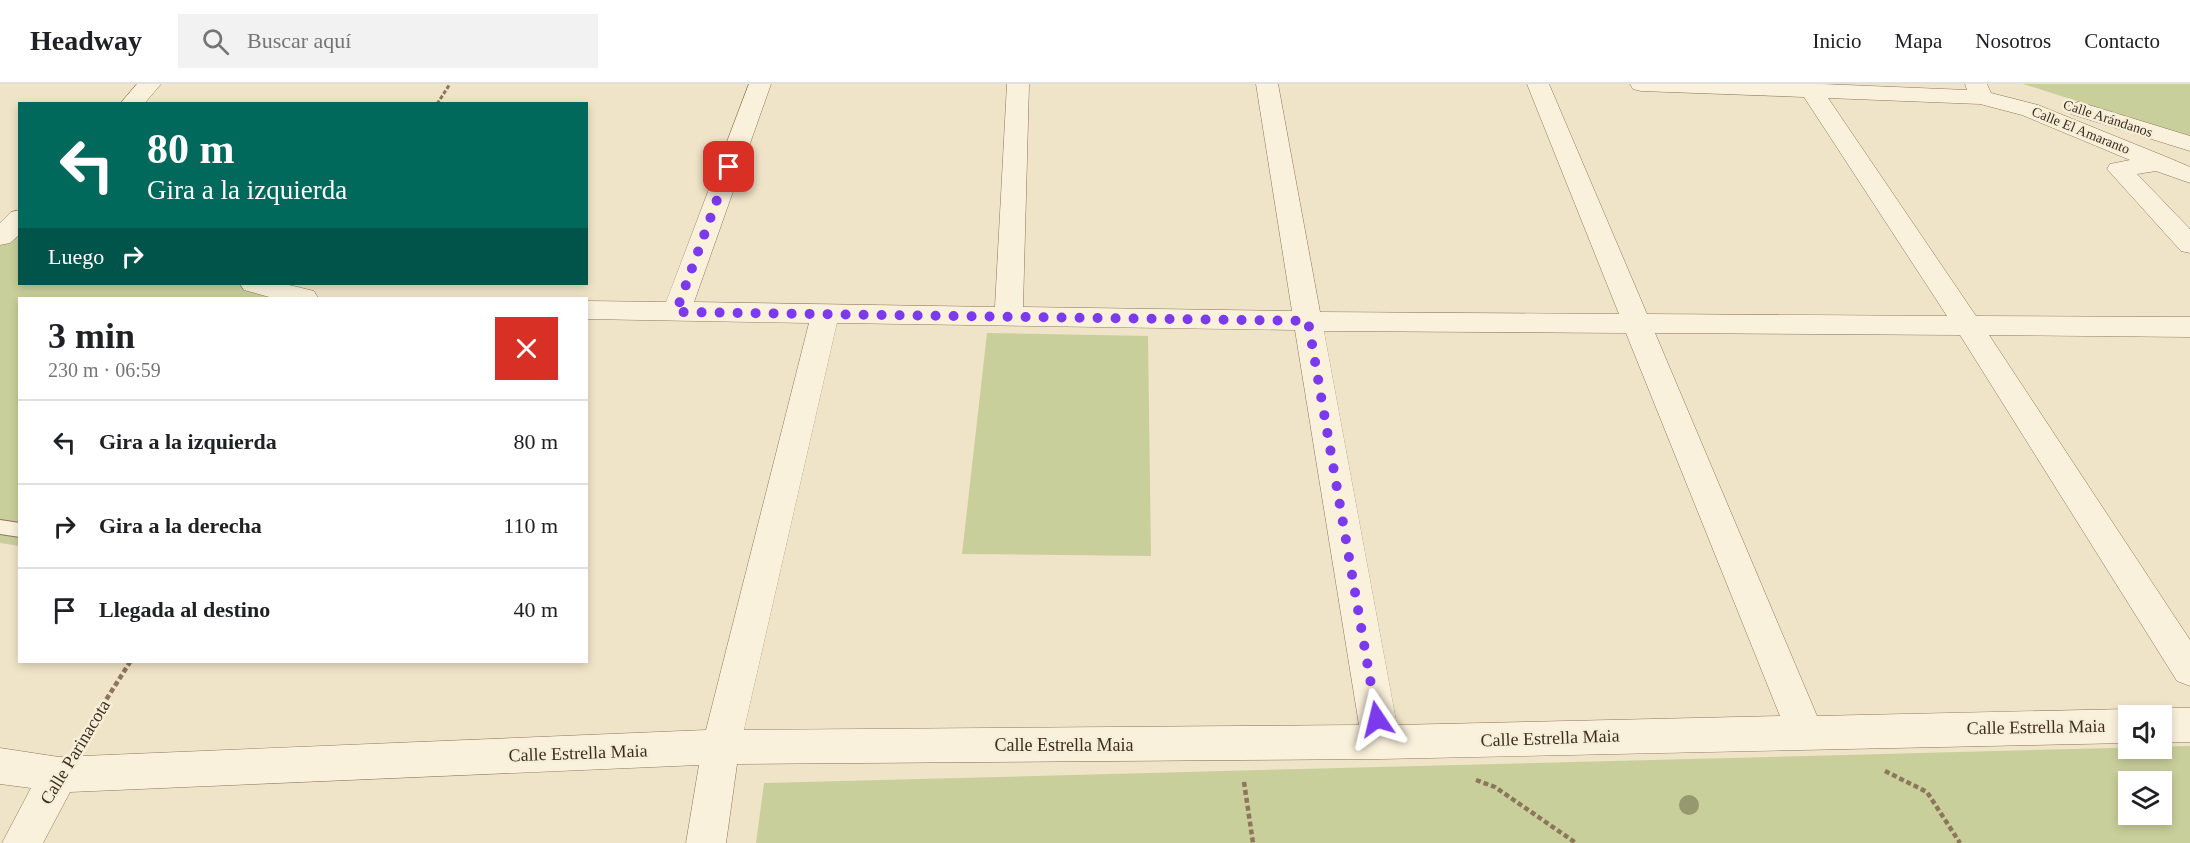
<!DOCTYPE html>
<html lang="es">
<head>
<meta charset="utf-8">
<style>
  body { margin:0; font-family:Georgia,serif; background:#f2f2f2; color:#202124; height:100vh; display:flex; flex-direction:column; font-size:22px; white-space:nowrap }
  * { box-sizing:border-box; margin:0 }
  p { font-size:20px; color:#757577 }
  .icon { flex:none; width:33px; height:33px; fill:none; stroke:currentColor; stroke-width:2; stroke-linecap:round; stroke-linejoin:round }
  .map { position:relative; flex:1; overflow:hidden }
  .panel { position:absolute; left:18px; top:213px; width:570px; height:366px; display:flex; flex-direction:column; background:#fff; border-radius:0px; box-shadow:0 3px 9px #0003 }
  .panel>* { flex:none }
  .hud { position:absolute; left:18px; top:18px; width:570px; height:183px; border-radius:0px; box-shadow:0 3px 9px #0003; background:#00695c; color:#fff; overflow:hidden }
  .buttons { position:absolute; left:2118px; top:621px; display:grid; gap:12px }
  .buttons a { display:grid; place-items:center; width:54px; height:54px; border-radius:0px; background:#fff; box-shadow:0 3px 9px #0003; font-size:30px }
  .pin { position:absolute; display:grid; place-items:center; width:51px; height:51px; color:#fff; margin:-26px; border-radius:12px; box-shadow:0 3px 9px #0006 }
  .me { position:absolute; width:66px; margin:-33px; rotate:350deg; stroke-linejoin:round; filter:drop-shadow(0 0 4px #0008) }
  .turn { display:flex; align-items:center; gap:21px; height:126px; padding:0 30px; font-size:27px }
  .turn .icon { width:78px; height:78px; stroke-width:2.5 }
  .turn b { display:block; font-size:42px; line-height:51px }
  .then { display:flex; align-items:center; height:57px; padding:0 30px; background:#0003; gap:12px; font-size:22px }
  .round { display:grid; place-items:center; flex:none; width:63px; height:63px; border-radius:0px; background:#f2f2f2 }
  .overview { display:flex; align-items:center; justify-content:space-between; height:102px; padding:0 30px }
  h1 { font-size:36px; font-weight:700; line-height:45px }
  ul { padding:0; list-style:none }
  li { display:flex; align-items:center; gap:18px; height:84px; padding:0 30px; border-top:2px solid #e0e0e0 }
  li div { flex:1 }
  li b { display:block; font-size:22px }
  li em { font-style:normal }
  header { display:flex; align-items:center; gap:36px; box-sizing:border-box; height:84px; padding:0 30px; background:#fff; border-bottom:2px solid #e0e0e0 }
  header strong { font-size:28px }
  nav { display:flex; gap:33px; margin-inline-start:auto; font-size:21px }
  .search { width:420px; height:54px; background:#f2f2f2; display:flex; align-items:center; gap:15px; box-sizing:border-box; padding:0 21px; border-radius:0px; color:#757577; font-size:22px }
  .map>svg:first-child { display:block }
  .green { fill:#c9cf9b; fill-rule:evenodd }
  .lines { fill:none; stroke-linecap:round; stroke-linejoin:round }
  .lane-casing { stroke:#8d765c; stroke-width:2 }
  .street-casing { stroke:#8d765c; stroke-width:1 }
  .path-far1 { stroke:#8d765c; stroke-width:3; stroke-dasharray:4 2; stroke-linecap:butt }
  .path { stroke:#8d765c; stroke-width:4.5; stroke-dasharray:5 3; stroke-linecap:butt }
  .lane { fill:#faf1dc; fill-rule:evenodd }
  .street { fill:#faf1dc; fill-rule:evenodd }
  .tree { fill:#96986f }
  .route { stroke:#7c3aed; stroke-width:10; stroke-dasharray:0 18 }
  .labels { text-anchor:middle; stroke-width:5; stroke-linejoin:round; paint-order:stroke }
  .far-street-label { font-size:14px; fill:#3d2e20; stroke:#f7eed8 }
  .near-street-label { font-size:18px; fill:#3d2e20; stroke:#f7eed8 }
</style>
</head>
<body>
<header>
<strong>Headway</strong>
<div class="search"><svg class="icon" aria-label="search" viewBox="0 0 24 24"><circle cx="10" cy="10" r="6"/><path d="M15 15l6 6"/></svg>Buscar aquí</div>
<nav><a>Inicio</a><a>Mapa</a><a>Nosotros</a><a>Contacto</a></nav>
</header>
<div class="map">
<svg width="2190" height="759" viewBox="0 0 2190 759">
  <rect width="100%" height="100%" fill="#f0e4c8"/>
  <g class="green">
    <polygon points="2023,0 2190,0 2190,53"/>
    <polygon points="19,141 20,200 286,200 274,214 20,214 19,462 0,459 0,142"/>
    <polygon points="987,249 1148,252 1151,472 962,470"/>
    <path d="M2190,662V759H756L764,699ZM2128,698H2162V730H2128Z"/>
  </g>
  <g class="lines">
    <g class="lane-casing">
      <polygon id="lane" points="0,436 20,439 20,453 0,450"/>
    </g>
    <g class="street-casing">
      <g id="street">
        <polygon points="137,0 161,0 144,20 120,20"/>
        <path d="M749,0H771L694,218L995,223L1007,0H1029L1023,223L1292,227L1256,0H1278L1320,228L1619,230L1527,0H1549L1647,230L1947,232L1804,13L1641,7L1633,5L1630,0H1822L1967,6L1965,0H1987L1991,9L2038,21L2169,74L2190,83V99L2156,87L2137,90L2190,145V169L2181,167L2107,85L2110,80L2130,76L2022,31L1980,20L1828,14L1976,232L2190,233V253L1989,251L2190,556V602L2177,597L1960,251L1655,249L1817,632L2128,625L2142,632H2128V659L1381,675L737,680L726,759H686L699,681L70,708L43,759H2L31,704L0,700V664L59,673L706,646L809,239L586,235V217L666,218ZM837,239L1295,246L1359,641L744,646ZM1324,247L1626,249L1780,632L1397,641Z"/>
        <polygon points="2079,18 2190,52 2190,67 2071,30 2067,25 2071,20"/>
        <polygon points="20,126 20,150 10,159 0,161 0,139 11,128"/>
        <polygon points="240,200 285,200 314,207 318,214 273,214 244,206"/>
        <polygon points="2162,624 2190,624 2190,658 2162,658 2162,632 2148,632"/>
      </g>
    </g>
    <polyline class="path-far1" points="437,20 450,0"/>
    <g class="path">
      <polyline points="85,649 130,578"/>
      <polyline points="1885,687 1927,708 1960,759"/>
      <polyline points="1476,696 1495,703 1576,759"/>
      <polyline points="1244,698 1253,759"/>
    </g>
    <use href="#lane" class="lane"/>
    <use href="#street" class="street"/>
  </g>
  <circle class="tree" cx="1689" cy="721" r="10"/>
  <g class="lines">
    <polyline class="route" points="729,83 676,228 1308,237 1377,635"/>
  </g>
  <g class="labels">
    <g class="far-street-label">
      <text transform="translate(2108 34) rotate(18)" y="5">Calle Arándanos</text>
      <text transform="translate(2081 46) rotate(22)" y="5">Calle El Amaranto</text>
    </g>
    <g class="near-street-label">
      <text transform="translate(2036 643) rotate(-1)" y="6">Calle Estrella Maia</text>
      <text transform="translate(1550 654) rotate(-2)" y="6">Calle Estrella Maia</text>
      <text x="1064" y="667">Calle Estrella Maia</text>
      <text transform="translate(75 668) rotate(-59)" y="6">Calle Parinacota</text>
      <text transform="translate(578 669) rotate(-2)" y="6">Calle Estrella Maia</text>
    </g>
  </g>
</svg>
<div class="buttons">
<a><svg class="icon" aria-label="sound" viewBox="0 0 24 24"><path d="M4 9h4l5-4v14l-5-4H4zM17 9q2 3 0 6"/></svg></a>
<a><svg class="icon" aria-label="layers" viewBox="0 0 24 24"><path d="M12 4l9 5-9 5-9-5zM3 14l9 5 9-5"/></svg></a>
</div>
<div class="pin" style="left:729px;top:83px;background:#d93025"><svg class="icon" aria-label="arrive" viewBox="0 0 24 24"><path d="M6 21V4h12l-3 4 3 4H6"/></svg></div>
<svg class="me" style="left:1377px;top:635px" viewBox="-20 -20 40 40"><path d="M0-17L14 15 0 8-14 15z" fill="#7c3aed" stroke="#fff" stroke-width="4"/></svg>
<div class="hud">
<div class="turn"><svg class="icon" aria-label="left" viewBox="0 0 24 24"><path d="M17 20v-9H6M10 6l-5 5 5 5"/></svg><div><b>80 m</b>Gira a la izquierda</div></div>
<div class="then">Luego<svg class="icon" aria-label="right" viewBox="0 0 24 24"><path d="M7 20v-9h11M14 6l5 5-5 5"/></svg></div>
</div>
<section class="panel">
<div class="overview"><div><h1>3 min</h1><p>230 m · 06:59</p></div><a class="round" style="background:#d93025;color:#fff"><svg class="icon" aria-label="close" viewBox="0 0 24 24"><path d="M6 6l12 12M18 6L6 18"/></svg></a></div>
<ul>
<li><svg class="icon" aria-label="left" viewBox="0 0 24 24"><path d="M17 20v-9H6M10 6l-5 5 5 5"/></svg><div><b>Gira a la izquierda</b></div><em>80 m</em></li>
<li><svg class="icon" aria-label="right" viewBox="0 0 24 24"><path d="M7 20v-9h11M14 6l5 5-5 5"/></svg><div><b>Gira a la derecha</b></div><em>110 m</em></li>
<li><svg class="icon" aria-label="arrive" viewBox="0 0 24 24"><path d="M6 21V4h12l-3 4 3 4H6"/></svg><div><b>Llegada al destino</b></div><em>40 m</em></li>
</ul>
</section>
</div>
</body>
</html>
